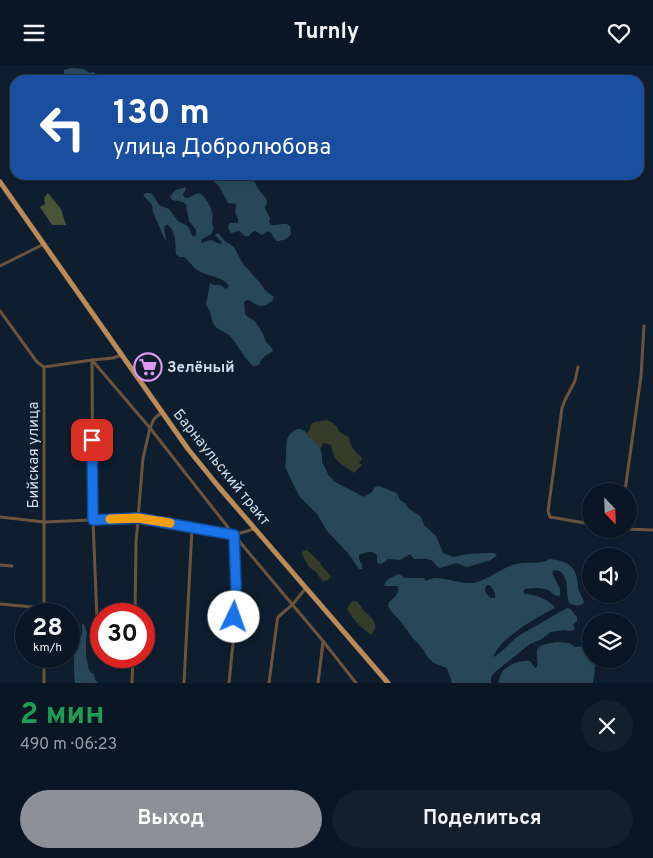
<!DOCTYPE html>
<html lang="ru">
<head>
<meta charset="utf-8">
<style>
  body { margin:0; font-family:Overpass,sans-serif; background:#131f2b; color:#f1f3f6; height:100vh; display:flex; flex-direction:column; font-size:19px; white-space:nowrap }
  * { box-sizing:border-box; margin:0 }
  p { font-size:16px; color:#999fa6 }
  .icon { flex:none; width:28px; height:28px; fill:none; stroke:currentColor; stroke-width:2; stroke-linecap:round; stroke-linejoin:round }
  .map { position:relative; height:618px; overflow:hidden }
  .details { display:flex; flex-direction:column; background:#0a1623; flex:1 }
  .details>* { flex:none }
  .guide { position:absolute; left:10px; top:10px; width:634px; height:105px; border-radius:15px; box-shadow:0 1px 4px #0004,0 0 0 1px #2a3541; background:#1a4fa0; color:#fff; overflow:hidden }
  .needle { width:32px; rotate:157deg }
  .controls { position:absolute; left:582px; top:418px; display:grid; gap:10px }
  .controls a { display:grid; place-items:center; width:55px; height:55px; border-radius:50%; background:#0a1623; box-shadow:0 1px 4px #0004,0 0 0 1px #2a3541; font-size:25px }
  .speed { position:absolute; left:15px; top:538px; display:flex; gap:10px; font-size:25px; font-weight:700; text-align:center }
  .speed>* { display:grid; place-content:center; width:65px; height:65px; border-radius:50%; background:#0a1623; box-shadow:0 1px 4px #0004,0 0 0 1px #2a3541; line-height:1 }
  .speed small { font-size:12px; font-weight:400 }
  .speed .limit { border:8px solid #d22; background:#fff; color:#111 }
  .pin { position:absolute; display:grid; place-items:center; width:42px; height:42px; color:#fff; margin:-21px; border-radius:10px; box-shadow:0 2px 8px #0006 }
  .me { position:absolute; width:55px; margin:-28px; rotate:3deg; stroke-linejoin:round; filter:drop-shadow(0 0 4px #0008) }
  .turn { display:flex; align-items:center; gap:18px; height:105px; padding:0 20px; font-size:22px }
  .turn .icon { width:65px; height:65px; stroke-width:2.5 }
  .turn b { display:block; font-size:35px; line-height:42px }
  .round { display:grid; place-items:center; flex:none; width:52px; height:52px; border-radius:26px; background:#131f2b }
  .headline { display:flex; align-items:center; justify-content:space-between; height:85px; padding:0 20px }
  h1 { font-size:30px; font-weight:700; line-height:38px; color:#1e9e55 }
  .primary-button { display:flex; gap:10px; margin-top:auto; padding:10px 20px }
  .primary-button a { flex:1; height:58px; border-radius:30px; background:#8c9099; color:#fff; font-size:20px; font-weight:700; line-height:58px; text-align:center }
  .primary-button a+a { background:#131f2b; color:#f1f3f6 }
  header { display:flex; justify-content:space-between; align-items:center; height:65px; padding:0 20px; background:#0a1623; font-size:22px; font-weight:700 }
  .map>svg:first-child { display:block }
  .green { fill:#363c2a }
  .forest { fill:#4a5336 }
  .water { fill:#284859; fill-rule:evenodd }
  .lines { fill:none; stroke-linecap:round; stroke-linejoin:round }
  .minor { stroke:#6c543c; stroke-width:3 }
  .primary { stroke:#bc8a57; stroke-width:5 }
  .route-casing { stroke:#114b97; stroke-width:12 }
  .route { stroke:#1a73e8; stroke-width:9 }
  .slow { stroke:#f59e0b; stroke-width:9 }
  .labels { text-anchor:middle; stroke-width:4; stroke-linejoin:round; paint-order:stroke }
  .poi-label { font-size:15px; font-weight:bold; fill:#d1dce7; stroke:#0e1e2f; text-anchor:start }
  .street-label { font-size:15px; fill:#d1dce7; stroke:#0e1e2f }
</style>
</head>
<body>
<header><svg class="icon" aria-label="menu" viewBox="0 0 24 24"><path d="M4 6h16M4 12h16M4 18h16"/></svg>Turnly<svg class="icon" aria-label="heart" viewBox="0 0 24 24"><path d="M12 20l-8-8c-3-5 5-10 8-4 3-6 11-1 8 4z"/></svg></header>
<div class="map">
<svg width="653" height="618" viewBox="0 0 653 618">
  <rect width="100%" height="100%" fill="#0e1e2f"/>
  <g class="green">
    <path d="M326,355C332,357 338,360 339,367L349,372C350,377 351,382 355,386C358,390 360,389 362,394L359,398L362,400L354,408C341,397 334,399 331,380L323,378L319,389L324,407L333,414L336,421L361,431L363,432L371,428L372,470L295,377L309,366L311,359L315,357Z"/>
    <polygon points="307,485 320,497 321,500 331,511 329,514 323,517 316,507 309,502 302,489 303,486"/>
    <path d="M354,536L358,537C360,540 362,544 365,547C373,554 380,560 371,570C362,563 352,554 347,544L351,537Z"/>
  </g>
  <polygon class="forest" points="48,128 61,144 66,160 52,160 40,142 45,139 44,133"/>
  <g class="water">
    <polygon points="72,3 83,4 90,8 93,7 103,12 106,12 109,15 67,15 64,8 64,5"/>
    <path d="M210,110H251C254,115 256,121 259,125C264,132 270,134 265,143L270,153L269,157L271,160C279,161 284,156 290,161L291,169C287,174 283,176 276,176L271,168L268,166L262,170L255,166L251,168L249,171H245L239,166L231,168L229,165L228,161L230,158H238V154L235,147L236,143V139L228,138L219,121L210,113Z"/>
    <path d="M186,122L185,126L183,129L184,132L188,133L198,128C205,130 210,140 212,147C214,153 210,157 214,163L211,169L201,175L202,178C215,172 210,177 222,179L221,176L215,170L218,168L225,176L234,182L243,199L260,218L265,225L274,232L272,236C270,237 265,241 262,241C257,242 252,236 248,235L244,237L245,249L248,252L255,256L263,269L266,277L271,282L273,286C270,289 267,289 264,292C258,297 263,300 253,301C244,293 239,282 231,272C227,267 219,266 215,261C211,256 211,251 210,246C209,245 206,239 206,239L210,218L213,220H220L226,224L229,221C223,212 212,212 203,208C196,206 190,197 184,192H180L176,190C175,179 177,168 168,160L164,161L166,177L153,147L152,140L143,130L146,128H150L153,130L159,140L169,144L178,156L186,160L189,163L192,170L195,172L196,169V165L189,156L186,140L183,137L172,135L170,131L176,125Z"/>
    <path d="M297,364H301L305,366L308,372L318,379L322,389V397L331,415L364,432L371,428L375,422L379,421L397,428L400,435L406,439L408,443L421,452L424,460L436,471L443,488L454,492L467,489L490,488H494L497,490L491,495L467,502L456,498L440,503C436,501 434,497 431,495C426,493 419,494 414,494L410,489L400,495L388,494L381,499L377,498V490C373,485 365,487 359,490V494L362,500V504H359L348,488L327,466L317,449L299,431L286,404C285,399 286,396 286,391C287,379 284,371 297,364Z"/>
    <path d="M550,494C564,496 575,499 577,514C578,517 578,520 578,522C579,528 583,533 584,537C581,542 574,541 569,538C565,527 570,515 560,506L554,505L552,508L560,524V531C554,531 553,528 548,525C540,522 533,523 525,524L523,527L525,529C535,529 550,535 555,543C536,553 501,572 493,592C503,588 510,576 520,570L567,543L570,544L577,552V556L573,560L575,564L571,566L563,565L551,567L540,575L530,579L495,607L491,612V618H452L447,603L434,598L428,593L423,584L412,572L401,557L391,546L388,541L389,537C395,532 400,528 398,521H386L384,520L385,518L388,514L399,509L405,513H424L426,516L434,513H438C449,514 462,519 473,518C486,516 503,502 516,499C527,496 540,500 550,494ZM487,520H490C493,525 496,527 495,533H491C486,529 483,526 487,520Z"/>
    <path d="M84,559L87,568L86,574V592L89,605L91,608L94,609L95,615L98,618H75C74,611 73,583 75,577C76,575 80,574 81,572C83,569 82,563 82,560Z"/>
    <path d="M557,577L569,578L575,582L591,581V594H596L593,618H498C500,614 500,609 503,606C509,599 521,595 530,596L535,603L537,602C538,597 537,594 537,589C536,578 549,579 557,577Z"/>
  </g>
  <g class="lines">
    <g class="minor">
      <polyline points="0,201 44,179"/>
      <polyline points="0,246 37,297 44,302 44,549"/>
      <polyline points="92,295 150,363 234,470 323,576 356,618"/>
      <polyline points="92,296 93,455 97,555"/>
      <polyline points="44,302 92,295 113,293 121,290"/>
      <polyline points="578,302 575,316 565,335 562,343 548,446 550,452 591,459"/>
      <polyline points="625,426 641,311 644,261"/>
      <polyline points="0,452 44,457 138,453 234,470 254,464"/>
      <polyline points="624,464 653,465"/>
      <polyline points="0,500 12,501"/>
      <polyline points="0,539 44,543"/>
      <polyline points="135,549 136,478 143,393 150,363 154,354 162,347"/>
      <polyline points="44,591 44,618"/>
      <polyline points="132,618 133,591"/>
      <polyline points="184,618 192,463"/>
      <polyline points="229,618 234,568 236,522 234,471"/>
      <polyline points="269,618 277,557 278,552 292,540 306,523"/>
      <polyline points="318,618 323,577"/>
    </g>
    <polyline class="primary" points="0,117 188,384 218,421 388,618"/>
  </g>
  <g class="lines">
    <g class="route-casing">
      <polyline id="route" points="92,375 93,455 138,453 234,470 236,522 234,552"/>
    </g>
    <use href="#route" class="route"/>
    <polyline class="slow" points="110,454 138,453 170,458"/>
  </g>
  <defs>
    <g id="supermarket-ring" transform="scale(1.4375)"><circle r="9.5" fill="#0e1e2f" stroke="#de98f2" stroke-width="1.5"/><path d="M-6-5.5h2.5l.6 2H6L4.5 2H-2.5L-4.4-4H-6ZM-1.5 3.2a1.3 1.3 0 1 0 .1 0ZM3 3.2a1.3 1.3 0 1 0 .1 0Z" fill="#de98f2"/></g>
  </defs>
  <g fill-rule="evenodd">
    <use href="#supermarket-ring" x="148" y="302"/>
  </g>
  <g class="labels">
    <g class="poi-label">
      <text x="167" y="307">Зелёный</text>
    </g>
    <g class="street-label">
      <text transform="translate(33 390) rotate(-90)" y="5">Бийская улица</text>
      <text transform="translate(222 402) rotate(51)" y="5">Барнаульский тракт</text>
    </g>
  </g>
</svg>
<div class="controls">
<a><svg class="needle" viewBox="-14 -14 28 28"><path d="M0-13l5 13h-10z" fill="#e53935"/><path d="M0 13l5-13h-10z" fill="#999fa6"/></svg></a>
<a><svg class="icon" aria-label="sound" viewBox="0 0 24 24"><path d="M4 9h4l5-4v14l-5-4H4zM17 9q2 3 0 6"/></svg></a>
<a><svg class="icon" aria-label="layers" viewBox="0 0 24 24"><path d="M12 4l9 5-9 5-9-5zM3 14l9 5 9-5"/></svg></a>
</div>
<div class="speed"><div>28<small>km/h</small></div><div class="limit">30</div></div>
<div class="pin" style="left:92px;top:375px;background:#d93025"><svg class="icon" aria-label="arrive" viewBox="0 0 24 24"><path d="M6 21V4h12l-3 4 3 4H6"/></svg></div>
<svg class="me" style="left:234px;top:552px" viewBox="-20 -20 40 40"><circle r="19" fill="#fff"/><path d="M0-13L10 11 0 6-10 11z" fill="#1a73e8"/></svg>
<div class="guide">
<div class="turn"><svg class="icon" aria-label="left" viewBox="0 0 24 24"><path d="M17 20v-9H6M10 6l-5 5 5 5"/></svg><div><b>130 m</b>улица Добролюбова</div></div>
</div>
</div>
<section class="details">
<div class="headline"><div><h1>2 мин</h1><p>490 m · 06:23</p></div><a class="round"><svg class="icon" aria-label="close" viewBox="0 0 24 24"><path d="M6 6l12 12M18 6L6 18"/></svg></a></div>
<div class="primary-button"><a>Выход</a><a>Поделиться</a></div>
</section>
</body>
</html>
